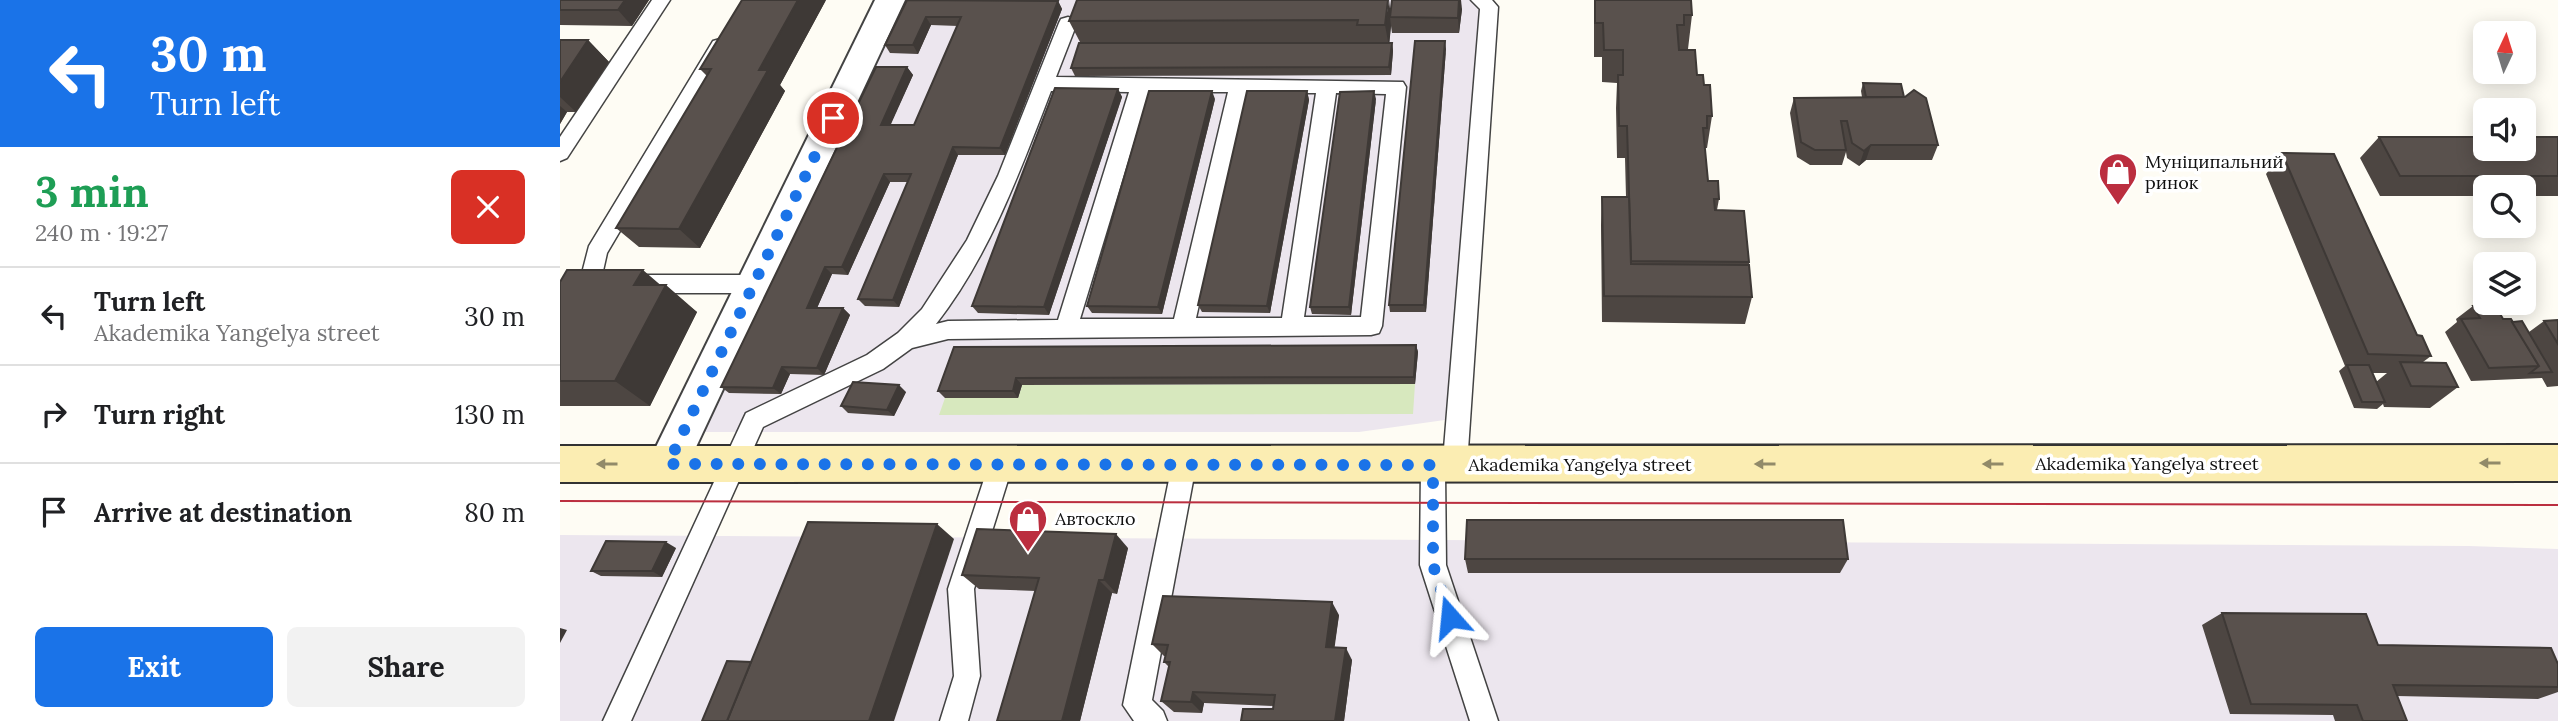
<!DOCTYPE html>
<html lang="en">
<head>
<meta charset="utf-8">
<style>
  body { margin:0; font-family:Lora,serif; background:#f2f2f2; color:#202124; height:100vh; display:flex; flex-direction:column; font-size:26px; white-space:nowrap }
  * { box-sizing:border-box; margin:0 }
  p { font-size:23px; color:#757577 }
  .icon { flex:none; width:38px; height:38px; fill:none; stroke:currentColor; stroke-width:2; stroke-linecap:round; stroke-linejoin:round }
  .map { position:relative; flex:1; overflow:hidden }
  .sheet { display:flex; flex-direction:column; background:#fff; width:560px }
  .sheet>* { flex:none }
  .banner { background:#1a73e8; color:#fff; overflow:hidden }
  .needle { width:46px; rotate:4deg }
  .controls { position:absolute; left:1913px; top:21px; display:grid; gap:14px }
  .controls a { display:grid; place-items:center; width:63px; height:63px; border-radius:10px; background:#fff; box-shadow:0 4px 18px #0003; font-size:35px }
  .pin { position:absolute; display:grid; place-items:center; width:60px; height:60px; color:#fff; margin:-30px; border:4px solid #fff; border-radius:50%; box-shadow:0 2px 7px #0007 }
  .me { position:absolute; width:77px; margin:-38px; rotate:342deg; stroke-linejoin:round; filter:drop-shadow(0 0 5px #0008) }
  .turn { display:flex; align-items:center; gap:24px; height:147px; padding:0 35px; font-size:32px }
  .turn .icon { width:91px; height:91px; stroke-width:2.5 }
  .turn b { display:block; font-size:49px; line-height:60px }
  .round { display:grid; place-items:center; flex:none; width:74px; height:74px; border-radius:10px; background:#f2f2f2 }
  .head { display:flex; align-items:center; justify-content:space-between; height:119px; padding:0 35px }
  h1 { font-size:42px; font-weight:700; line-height:52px; color:#1e9e55 }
  .primary-button { display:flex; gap:14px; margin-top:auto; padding:14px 35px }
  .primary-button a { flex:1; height:80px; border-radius:10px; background:#1a73e8; color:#fff; font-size:28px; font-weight:700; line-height:80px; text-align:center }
  .primary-button a+a { background:#f2f2f2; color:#202124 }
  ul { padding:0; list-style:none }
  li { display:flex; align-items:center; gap:21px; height:98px; padding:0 35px; border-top:2px solid #e0e0e0 }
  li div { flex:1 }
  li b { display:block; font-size:26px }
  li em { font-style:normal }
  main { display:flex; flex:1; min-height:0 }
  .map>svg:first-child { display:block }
  .industrial { fill:#ece6ee }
  .green { fill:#d7e8be }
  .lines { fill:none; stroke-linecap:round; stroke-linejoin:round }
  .lane-casing { stroke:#434343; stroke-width:3 }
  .street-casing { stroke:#434343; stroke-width:4 }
  .secondary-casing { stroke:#323232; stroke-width:4 }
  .lane { fill:#fff; fill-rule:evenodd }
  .street { fill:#fff; fill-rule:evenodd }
  .secondary { fill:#fbedb2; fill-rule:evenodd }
  .tram { stroke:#bb2e3f; stroke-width:2 }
  .wall { fill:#4d4642; fill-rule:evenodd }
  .shaded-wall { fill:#3e3936 }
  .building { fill:#59514d; stroke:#3e3936; stroke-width:2 }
  .oneway { fill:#918a69 }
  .route { stroke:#1a73e8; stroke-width:12; stroke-dasharray:0 21.6 }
  .labels { text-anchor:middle; stroke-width:7; stroke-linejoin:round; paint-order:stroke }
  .poi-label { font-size:18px; fill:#101010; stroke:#fff; text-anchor:start }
  .street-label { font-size:18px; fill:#101010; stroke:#fff }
</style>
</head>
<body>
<main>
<section class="sheet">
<div class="banner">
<div class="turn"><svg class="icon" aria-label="left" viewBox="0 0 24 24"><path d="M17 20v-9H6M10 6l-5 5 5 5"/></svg><div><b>30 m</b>Turn left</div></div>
</div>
<div class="head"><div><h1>3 min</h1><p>240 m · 19:27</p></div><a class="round" style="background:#d93025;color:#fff"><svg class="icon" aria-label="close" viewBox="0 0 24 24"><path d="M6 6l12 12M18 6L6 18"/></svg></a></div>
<ul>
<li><svg class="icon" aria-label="left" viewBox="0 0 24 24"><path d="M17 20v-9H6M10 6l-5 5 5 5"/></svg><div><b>Turn left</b><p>Akademika Yangelya street</p></div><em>30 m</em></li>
<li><svg class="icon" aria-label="right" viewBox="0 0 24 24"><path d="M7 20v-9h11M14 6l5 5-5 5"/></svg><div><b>Turn right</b></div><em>130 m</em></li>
<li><svg class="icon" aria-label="arrive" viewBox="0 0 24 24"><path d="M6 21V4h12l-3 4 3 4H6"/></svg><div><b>Arrive at destination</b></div><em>80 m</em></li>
</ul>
<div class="primary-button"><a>Exit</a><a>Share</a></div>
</section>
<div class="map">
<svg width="1998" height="721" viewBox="0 0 1998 721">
  <rect width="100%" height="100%" fill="#fefcf4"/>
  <g class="industrial">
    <polygon points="329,0 920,0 929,7 899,418 799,432 123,432"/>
    <polygon points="0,535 1909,546 1998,549 1998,721 0,721"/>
  </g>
  <polygon class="green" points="855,384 853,414 379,415 385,398 458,398 462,385"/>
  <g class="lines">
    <g class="lane-casing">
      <g id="lane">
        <polygon points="92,0 110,0 7,158 0,161 0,137"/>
        <polygon points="911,0 932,0 938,7 907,465 904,473 895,476 885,470 886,565 938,721 910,721 860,565 861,465 864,457 873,454 882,457 883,461 920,9"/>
        <path d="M508,17L515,19L517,23L496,77L843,82L846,87L822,326L819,333L811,335L388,339L352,348L323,369L203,427L71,721H43L186,413L307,355L338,333L362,309L407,240L438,176L499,23L501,19ZM491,91L569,92L498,320L388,321L376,324C430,255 460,171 491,91ZM589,92H668L614,319H520ZM687,93H756L722,318H636ZM776,93L826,94L801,317H744Z"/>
        <polygon points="160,39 167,41 169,46 47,253 39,289 0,303 0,285 21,277 29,246 153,41"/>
        <polygon points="68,275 194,275 202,278 205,284 202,290 194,293 68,293 60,290 57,284 60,278"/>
        <polygon points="441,453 450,456 453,464 414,589 420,676 408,721 380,721 394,676 388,589 429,464 432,456"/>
        <polygon points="624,454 633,457 636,465 592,700 603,711 607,721 574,721 563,705 612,465 615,457"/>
      </g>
    </g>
    <g class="street-casing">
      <polygon id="street" points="315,0 345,0 122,477 108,482 94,477 88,464 94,451"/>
    </g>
    <g class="secondary-casing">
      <polygon id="secondary" points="1998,445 1998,481 0,482 0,446"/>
    </g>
    <use href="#lane" class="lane"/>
    <use href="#street" class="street"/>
    <use href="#secondary" class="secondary"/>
    <polyline class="tram" points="0,501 1998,505"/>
  </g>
  <g class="wall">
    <polygon points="0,0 89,0 72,26 0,25"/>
    <polygon points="266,0 220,85 225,91 140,248 79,247 56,228 147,76 140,69"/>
    <polygon points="347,0 498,1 502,9 445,155 398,155 339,307 305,306 298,299 348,182 330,182 288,275 272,274 257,308 283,308 290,315 264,375 230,374 221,394 169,393 161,387 347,67 353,75 330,125 354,125 398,26 371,25 358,54 330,53 325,45"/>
    <polygon points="1034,0 1131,0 1132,15 1128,49 1122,49 1121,50 1144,85 1152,116 1147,148 1145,148 1148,181 1159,199 1157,210 1189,262 1192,297 1185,324 1042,322 1041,225 1042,197 1066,197 1065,158 1057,158 1056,108 1057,83 1042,82 1042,57 1034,57"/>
    <polygon points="902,9 899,33 832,33 831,26 829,43 832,43 833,51 831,75 515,76 511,68 801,43 520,42 509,21 830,12"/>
    <polygon points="0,40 28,40 49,62 16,112 7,112 0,124"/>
    <polygon points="886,49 866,312 830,312 829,305"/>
    <polygon points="1303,83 1344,97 1378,145 1372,160 1306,160 1299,166 1287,158 1286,152 1282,165 1250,165 1237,157 1230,113 1234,98 1302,97 1301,91"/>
    <polygon points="558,89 562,97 489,315 418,313 412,306"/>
    <polygon points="747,91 749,100 710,313 642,312 638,305"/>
    <polygon points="655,99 602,314 532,313 527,306"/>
    <polygon points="816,99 791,315 752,314 750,307"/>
    <polygon points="1819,137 1998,137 1998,196 1964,196 1964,187 1925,187 1925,196 1820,196 1800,158"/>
    <path d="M1722,153L1871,356L1863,362L1898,387L1870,408L1824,407L1823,404L1817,409L1794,408L1779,371L1785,366L1706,174ZM1812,373H1827L1816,382Z"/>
    <polygon points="0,282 100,285 137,312 90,406 0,406"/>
    <polygon points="1913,306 1952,322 1969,332 1984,321 1998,320 1998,386 1987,387 1982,378 1911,381 1885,332 1897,322 1896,319"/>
    <polygon points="856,345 858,352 855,384 462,385 458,398 385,398 378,391 394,347"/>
    <polygon points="346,392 334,416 288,413 281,406"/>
    <polygon points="116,548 102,577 41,576 31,571"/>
    <polygon points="568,548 557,594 552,593 520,721 437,721 476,591 419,589 402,575"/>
    <polygon points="905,559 1288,559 1280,573 908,573"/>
    <polygon points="1662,613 1818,645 1998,664 1998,692 1978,699 1837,696 1847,721 1775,721 1773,715 1670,714 1642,625"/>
    <polygon points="779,615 774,647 792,660 784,721 681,721 713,709 713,706 644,703 642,713 614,712 601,701 609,667 604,662 606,656 604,656 592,644"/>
  </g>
  <g class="shaded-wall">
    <polygon points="65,0 89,0 72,26 58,10"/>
    <polygon points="238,0 266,0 220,85 225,91 140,248 119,229 199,70"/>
    <polygon points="829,0 831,17 830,17 831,26 829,47 825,25"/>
    <polygon points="899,0 901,0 902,9 899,33 898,18"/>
    <polygon points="498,1 502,9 445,155 440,148"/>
    <polygon points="366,17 371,25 358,54 353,45"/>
    <polygon points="28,40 49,62 16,112 0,97 0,82"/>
    <polygon points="885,41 886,49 866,312 864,305"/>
    <polygon points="832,43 833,51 831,75 829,67"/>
    <polygon points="347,67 353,75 327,133 321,125"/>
    <polygon points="558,89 562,97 489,315 484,307"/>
    <polygon points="652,91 655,99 602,314 598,307"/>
    <polygon points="747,91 749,100 710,313 707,306"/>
    <polygon points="814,91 816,99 791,315 789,307"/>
    <polygon points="0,106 7,112 0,124"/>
    <polygon points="1311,145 1306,160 1299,166 1304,151"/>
    <polygon points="393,147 398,155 339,307 333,300"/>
    <polygon points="324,174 330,182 288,275 282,267"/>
    <polygon points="265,267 272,274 254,315 247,308"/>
    <polygon points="83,270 104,288 106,285 137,312 90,406 55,381 74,285"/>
    <polygon points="283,308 290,315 264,375 257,368"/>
    <polygon points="856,345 858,352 855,384 854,377"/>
    <polygon points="222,367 230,374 221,394 213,388"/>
    <polygon points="456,378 462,385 458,398 453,391"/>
    <polygon points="339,385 346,392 334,416 327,410"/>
    <polygon points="377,524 394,539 334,721 309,721"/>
    <polygon points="556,534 568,548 557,594 544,580"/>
    <polygon points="106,542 116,548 102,577 92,571"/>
    <polygon points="539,580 552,593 520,721 502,721"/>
    <polygon points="772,602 779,615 773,659 766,647"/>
    <polygon points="0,628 7,630 0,643"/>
    <polygon points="786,648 792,660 784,721 775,721"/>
    <polygon points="633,692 644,703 642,713 631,702"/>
  </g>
  <g class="building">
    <polygon points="0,0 65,0 58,10 0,10"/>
    <polygon points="182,0 238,0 199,70 208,70 119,229 56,228 151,69 140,69"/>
    <polygon points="347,0 498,1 440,148 393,147 333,300 298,299 351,174 324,174 282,267 265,267 247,308 283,308 257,368 222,367 213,388 161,387 316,67 347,67 321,125 354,125 401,17 366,17 353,45 325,45"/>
    <polygon points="517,0 828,0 825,25 797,25 798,20 509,21"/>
    <polygon points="832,0 899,0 898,18 830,17"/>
    <polygon points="1035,0 1131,0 1132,15 1124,15 1124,25 1117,25 1119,50 1135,50 1137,75 1143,75 1144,85 1150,85 1152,116 1147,116 1147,128 1143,128 1148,181 1158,181 1159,199 1154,199 1155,210 1184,211 1189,262 1071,261 1067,126 1059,126 1058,75 1063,75 1063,50 1044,50 1043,23 1035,23"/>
    <polygon points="0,40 28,40 0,82"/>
    <polygon points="855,41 885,41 864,305 829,305"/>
    <polygon points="519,43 832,43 829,67 511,68"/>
    <polygon points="1303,83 1341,84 1344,97 1306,97"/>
    <polygon points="495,88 558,89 484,307 412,306"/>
    <polygon points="1354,90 1366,98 1378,145 1311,145 1304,151 1292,143 1287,121 1281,121 1286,150 1255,150 1241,142 1234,98 1345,97"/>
    <polygon points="589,91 652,91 598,307 527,306"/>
    <polygon points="687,91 747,91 707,306 638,305"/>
    <polygon points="814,91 789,307 750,307 780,92"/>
    <polygon points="1819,137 1925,137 1925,149 1964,149 1964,137 1998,137 1998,176 1840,176"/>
    <polygon points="1722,153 1774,154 1857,335 1862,336 1871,356 1808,354"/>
    <polygon points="1042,197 1069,197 1071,264 1189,265 1192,297 1044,296"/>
    <polygon points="7,270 83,270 74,285 106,285 55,381 0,381 0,282"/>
    <polygon points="1935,305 1943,319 1951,319 1979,366 1929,368 1901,319 1920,318 1913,306"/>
    <polygon points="1998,320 1998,344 1984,321"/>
    <polygon points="1962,321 1992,372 1970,373 1979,366 1952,322"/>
    <polygon points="856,345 854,377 456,378 453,391 378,391 394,347"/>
    <polygon points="1840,362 1886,363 1898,387 1851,386"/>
    <polygon points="1787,365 1809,365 1825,402 1802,402"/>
    <polygon points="293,382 339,385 327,410 281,406"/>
    <polygon points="907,520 1283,520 1288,559 905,559"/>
    <polygon points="248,522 377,524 309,721 167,721"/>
    <polygon points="417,529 556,534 544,580 539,580 502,721 437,721 479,578 402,575"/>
    <polygon points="46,541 106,542 92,571 31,571"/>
    <polygon points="603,596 772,602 766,647 786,648 775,721 681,721 683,709 713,709 715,695 633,692 631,702 601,701 610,662 604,662 608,645 592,644"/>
    <polygon points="1662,613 1806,614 1818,645 1991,648 1998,664 1998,687 1833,685 1847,721 1803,721 1797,705 1691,704"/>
    <polygon points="167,661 191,662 167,721 142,721"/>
  </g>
  <defs><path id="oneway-solid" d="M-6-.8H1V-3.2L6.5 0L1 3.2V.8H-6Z" transform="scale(1.75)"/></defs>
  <g class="oneway">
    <use href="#oneway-solid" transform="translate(1930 463) rotate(180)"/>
    <use href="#oneway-solid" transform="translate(47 464) rotate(180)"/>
    <use href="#oneway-solid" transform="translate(1205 464) rotate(180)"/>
    <use href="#oneway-solid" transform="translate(1433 464) rotate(180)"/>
  </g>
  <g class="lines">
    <polyline class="route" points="273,118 108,464 873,465 873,565 890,617"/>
  </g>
  <defs>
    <g id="shop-pin" transform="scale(2.0125)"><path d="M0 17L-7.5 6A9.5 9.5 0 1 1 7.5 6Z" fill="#bb2e3f" stroke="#fff"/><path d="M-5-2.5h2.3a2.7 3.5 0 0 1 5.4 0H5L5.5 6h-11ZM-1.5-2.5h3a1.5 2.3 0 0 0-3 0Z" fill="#fff"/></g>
  </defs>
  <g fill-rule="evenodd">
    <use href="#shop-pin" x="1558" y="172"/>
    <use href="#shop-pin" x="468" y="519"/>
  </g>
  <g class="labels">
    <g class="poi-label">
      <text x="1585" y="168">Муніципальний<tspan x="1585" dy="21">ринок</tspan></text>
      <text x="495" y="525">Автоскло</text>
    </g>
    <g class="street-label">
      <text x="1587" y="470">Akademika Yangelya street</text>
      <text x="1020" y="471">Akademika Yangelya street</text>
    </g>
  </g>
</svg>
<div class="controls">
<a><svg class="needle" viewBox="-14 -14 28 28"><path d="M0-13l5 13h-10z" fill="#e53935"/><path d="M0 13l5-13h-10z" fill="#757577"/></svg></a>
<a><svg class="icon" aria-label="sound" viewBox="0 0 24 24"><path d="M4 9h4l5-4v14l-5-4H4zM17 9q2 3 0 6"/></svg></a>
<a><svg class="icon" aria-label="search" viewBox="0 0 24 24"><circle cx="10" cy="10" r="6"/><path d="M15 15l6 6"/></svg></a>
<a><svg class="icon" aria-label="layers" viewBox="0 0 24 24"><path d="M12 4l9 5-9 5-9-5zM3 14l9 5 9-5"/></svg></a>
</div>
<div class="pin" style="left:273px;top:118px;background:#d93025"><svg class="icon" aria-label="arrive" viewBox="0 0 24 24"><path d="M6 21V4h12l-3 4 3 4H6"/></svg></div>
<svg class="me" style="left:890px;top:617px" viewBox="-20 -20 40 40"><path d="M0-17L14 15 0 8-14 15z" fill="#1a73e8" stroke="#fff" stroke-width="4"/></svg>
</div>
</main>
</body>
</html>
